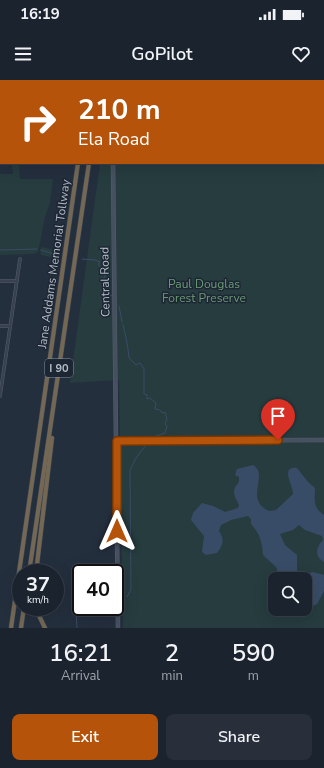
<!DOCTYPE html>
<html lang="en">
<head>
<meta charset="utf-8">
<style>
  body { margin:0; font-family:"Nunito Sans",sans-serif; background:#282f3a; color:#f1f3f6; height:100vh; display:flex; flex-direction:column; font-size:15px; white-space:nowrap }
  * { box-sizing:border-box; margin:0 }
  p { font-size:13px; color:#a0a4aa }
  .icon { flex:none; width:22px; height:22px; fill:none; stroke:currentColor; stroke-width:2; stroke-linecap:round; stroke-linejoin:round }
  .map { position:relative; height:548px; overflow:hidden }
  .sheet { display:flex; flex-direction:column; background:#1b232e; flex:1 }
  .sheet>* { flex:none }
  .hud { position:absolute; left:0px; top:0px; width:324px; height:84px; box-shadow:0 4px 16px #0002,0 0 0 1px #39404a; background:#b45309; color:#fff; overflow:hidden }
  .fabs { position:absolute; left:268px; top:492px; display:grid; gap:8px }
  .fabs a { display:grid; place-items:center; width:44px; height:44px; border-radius:8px; background:#1b232e; box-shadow:0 4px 16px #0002,0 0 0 1px #39404a; font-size:20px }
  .speed { position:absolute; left:12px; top:484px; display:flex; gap:8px; font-size:20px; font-weight:700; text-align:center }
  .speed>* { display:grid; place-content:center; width:52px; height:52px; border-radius:50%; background:#1b232e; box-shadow:0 4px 16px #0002,0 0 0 1px #39404a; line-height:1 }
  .speed small { font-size:10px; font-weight:400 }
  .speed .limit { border:2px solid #111; border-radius:6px; background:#fff; color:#111 }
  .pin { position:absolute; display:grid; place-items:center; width:34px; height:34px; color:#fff; margin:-41px -17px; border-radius:50% 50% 50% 0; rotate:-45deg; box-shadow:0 0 4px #0007 }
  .pin .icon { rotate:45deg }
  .me { position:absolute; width:44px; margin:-22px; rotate:0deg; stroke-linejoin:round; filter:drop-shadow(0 0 3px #0008) }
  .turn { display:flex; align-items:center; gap:14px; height:84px; padding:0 12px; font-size:18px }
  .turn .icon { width:52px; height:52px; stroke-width:2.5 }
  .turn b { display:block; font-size:28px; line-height:34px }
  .eta { display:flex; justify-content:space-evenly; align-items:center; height:68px; text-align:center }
  .eta b { font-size:24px; font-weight:600; line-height:28px }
  .primary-button { display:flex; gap:8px; margin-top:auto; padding:8px 12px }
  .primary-button a { flex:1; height:46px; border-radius:8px; background:#b45309; color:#fff; font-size:16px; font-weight:600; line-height:46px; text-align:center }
  .primary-button a+a { background:#282f3a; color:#f1f3f6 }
  .status { display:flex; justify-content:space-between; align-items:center; height:28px; padding:0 20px; background:#1b232e; direction:ltr }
  .status svg { height:11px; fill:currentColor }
  header { display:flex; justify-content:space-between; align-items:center; height:52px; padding:0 12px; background:#1b232e; font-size:18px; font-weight:600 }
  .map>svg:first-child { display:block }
  .green { fill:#263c3f; fill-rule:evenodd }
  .water { fill:#394c67 }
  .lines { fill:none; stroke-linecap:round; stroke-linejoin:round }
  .stream { stroke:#394c67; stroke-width:1 }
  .street-casing { stroke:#565f6c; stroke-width:3.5 }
  .secondary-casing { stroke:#565f6c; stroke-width:4.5 }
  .highway-casing { stroke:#434c59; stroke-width:5 }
  .street { stroke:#38414e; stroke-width:2.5 }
  .secondary { stroke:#465061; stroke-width:3.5 }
  .highway { stroke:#746855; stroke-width:4 }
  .route-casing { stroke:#753606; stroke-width:10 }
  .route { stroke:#b45309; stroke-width:7 }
  .labels { text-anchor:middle; stroke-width:3; stroke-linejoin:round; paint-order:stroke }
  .shield { fill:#1d2633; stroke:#878f9c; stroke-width:1 }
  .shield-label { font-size:11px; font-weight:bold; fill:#b4bcc9 }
  .street-label { font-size:12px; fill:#b4bcc9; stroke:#1d2633 }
  .park-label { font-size:12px; fill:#6b9a76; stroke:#1d2633 }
</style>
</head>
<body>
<div class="status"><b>16:19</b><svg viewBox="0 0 49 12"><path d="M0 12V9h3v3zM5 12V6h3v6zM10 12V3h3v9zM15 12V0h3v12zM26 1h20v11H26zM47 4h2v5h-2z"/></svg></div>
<header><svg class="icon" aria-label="menu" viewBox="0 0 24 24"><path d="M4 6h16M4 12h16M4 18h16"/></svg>GoPilot<svg class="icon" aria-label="heart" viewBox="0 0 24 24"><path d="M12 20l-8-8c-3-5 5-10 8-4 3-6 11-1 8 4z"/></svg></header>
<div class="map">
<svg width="324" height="548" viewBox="0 0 324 548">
  <rect width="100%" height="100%" fill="#242f3e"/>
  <g class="green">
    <path d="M105,0H324V548H123L119,300L70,303L100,83H323V1ZM275,499H305V529H275Z"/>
    <polygon points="12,83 19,83 20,99 53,99 50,123 45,137 38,172 33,174 0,175 0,94 13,94"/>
    <polygon points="42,167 54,170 58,169 59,171 55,178 41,175 40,170"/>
  </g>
  <g class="water">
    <path d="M253,385C270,395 243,419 269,431L276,430L293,414C294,407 279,386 297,388L308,402L315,408C315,420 312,427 324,435V482C314,476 316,467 323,460L322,456L305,450L299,445L293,450L280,454L285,465L297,475V490L300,499H281L276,487L263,475C262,462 260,454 251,444V439L248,436L231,440L221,445L219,451C225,459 223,466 217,473L206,475L202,472L204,456L191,440L193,433L202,423L213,426L225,432L238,428L239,425C237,419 231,414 236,406C237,404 239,403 239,401V397L235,395L237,389Z"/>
    <polygon points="313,492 324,495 324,511 317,524 305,529 304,499 306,494"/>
  </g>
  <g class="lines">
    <g class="stream">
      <polyline points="0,170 37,169"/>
      <polyline points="41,170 57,175"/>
      <polyline points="82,179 95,180 100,182 98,184 101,188 99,192 101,195 105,194 103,202 108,209 105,213 112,216"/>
      <polyline points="119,226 122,242"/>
      <path d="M123,245C126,256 128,267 129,278L136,285L140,283L144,289V314L147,315V319L150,318L156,323L155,329L160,330L162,333L165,332L167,339L165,344L167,346L165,353L156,356"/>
      <polyline points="127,517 131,510 130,390 136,378 146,365"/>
      <polyline points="77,548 76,531 81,527"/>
    </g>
    <g class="street-casing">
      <g id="street">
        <polyline points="48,0 48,1"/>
        <polyline points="0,71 1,70"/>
        <polyline points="0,201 17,201"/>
        <polyline points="0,246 10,246"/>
        <polyline points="0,316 20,179"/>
      </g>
    </g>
    <g class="secondary-casing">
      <g id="secondary">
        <polyline points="112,0 112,1"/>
        <polyline points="113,83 118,548"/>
        <polyline points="117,361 324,360"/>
      </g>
    </g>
    <g class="highway-casing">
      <g id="highway">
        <polyline points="84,0 84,1"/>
        <polyline points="95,1 95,0"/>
        <polyline points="29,493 89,83"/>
        <polyline points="36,493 52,358"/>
        <polyline points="35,527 45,548"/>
        <polyline points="11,548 78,83"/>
        <polyline points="21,548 24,527"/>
      </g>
    </g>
    <use href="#street" class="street"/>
    <use href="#secondary" class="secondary"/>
    <use href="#highway" class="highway"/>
  </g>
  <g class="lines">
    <g class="route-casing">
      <polyline id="route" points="117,451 117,361 278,360"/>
    </g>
    <use href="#route" class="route"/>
  </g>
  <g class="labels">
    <rect class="shield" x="45" y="279" width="28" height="18" rx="3"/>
    <g class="shield-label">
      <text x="59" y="292">I 90</text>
    </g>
    <g class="street-label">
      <text transform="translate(54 184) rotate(-82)" y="4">Jane Addams Memorial Tollway</text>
      <text transform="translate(105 202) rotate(-91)" y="4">Central Road</text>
    </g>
    <g class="park-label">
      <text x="204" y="208">Paul Douglas<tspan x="204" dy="14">Forest Preserve</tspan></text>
    </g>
  </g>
</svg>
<div class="fabs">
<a><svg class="icon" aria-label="search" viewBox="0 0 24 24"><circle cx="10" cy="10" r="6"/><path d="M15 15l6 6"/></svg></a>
</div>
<div class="speed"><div>37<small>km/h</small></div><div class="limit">40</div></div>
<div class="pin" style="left:278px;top:360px;background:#d93025"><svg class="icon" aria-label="arrive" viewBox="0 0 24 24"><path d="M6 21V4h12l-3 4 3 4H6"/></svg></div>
<svg class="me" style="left:117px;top:451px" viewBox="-20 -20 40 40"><path d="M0-17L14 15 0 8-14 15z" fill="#b45309" stroke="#fff" stroke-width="4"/></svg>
<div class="hud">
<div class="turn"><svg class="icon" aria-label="right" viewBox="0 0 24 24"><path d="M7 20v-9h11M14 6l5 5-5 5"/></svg><div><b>210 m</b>Ela Road</div></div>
</div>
</div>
<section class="sheet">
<div class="eta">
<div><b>16:21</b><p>Arrival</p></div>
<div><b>2</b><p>min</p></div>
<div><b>590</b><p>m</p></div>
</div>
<div class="primary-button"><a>Exit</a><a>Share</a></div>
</section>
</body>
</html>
